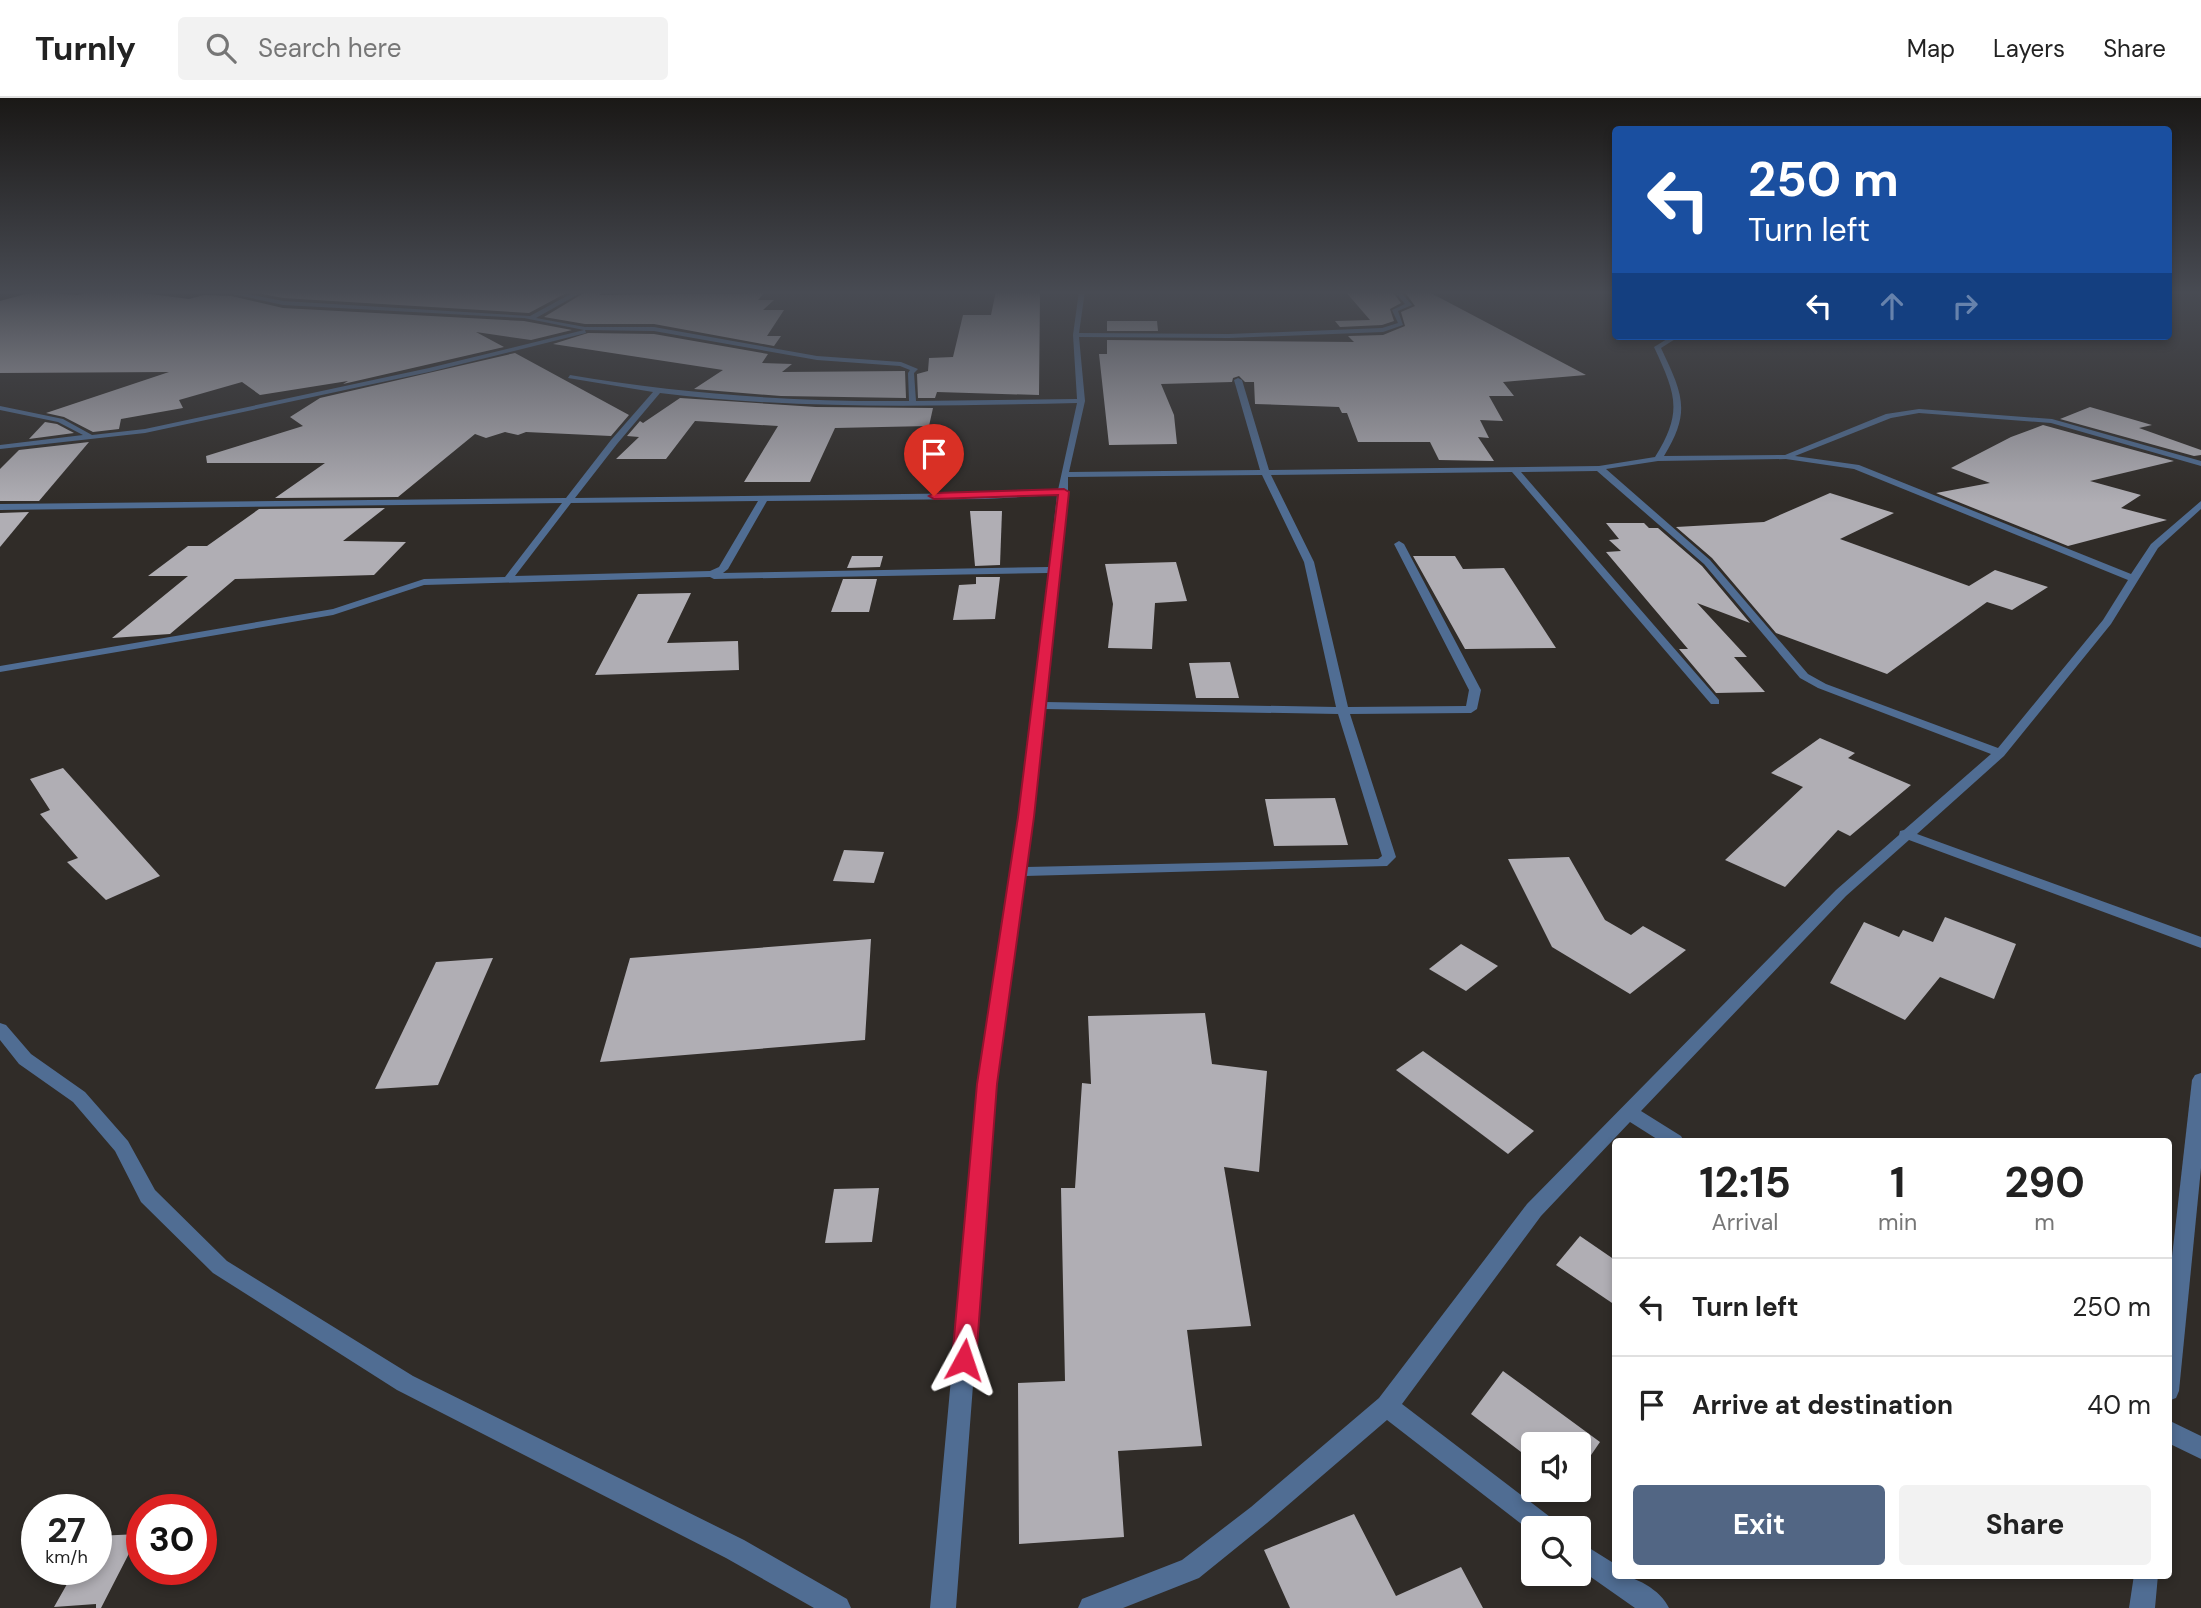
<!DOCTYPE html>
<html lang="en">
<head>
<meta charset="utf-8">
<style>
  body { margin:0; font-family:"DM Sans",sans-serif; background:#f2f2f2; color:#222; height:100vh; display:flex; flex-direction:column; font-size:26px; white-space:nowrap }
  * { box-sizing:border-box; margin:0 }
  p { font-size:23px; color:#767676 }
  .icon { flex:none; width:38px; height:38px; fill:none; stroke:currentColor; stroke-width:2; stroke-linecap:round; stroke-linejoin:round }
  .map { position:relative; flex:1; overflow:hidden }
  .panel { position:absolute; left:1612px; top:1040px; width:560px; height:441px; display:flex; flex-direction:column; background:#fff; border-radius:7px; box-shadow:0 4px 10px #0003 }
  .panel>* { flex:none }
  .guide { position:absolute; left:1612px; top:28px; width:560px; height:214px; border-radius:7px; box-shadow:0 4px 10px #0003; background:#1a4fa0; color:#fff; overflow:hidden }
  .buttons { position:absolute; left:1521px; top:1334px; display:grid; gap:14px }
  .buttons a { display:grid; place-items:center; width:70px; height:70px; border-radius:7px; background:#fff; box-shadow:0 4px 10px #0003; font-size:35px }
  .speed { position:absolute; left:21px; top:1396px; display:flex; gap:14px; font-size:35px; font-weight:700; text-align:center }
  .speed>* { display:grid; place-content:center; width:91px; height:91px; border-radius:50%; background:#fff; box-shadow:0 4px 10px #0003; line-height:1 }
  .speed small { font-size:18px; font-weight:400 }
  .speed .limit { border:10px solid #d22; background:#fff; color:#111 }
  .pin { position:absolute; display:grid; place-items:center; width:60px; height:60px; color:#fff; margin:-72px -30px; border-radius:50% 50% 50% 0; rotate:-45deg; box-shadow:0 0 7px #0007 }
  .pin .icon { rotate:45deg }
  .me { position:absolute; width:77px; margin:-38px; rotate:5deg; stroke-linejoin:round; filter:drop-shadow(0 0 5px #0008) }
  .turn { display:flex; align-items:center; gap:24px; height:147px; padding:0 21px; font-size:32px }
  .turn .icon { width:91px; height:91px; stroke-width:2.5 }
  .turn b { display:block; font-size:49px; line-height:60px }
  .lanes { display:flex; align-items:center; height:66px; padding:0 21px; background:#0003; justify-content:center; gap:35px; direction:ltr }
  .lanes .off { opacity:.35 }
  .eta { display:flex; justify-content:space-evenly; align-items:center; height:119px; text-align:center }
  .eta b { font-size:42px; font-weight:700; line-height:49px }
  .action { display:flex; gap:14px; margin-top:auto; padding:14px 21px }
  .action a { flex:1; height:80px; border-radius:7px; background:#526684; color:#fff; font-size:28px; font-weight:700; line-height:80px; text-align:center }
  .action a+a { background:#f2f2f2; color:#222 }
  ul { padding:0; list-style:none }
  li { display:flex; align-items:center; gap:21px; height:98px; padding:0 21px; border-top:2px solid #e0e0e0 }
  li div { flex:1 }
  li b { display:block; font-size:26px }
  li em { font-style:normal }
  header { display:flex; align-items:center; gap:42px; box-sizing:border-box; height:98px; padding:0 35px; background:#fff; border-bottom:2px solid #e0e0e0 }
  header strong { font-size:33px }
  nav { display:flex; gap:38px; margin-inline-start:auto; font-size:24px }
  .search { width:490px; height:63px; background:#f2f2f2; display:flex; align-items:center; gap:18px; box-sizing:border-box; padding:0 24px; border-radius:7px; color:#767676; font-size:26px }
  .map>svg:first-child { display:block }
  .building { fill:#b0aeb4 }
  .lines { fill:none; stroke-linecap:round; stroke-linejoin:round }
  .street { fill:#506d93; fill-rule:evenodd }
  .route { fill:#e11d48; stroke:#92132f; stroke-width:2 }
</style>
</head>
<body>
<header>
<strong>Turnly</strong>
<div class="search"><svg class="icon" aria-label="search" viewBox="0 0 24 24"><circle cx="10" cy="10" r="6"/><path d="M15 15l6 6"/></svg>Search here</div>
<nav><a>Map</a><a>Layers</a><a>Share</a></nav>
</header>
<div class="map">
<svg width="2201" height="1510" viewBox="0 0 2201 1510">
  <rect width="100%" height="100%" fill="#302c28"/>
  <g class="building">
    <polygon points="37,193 78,197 91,193 127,193 189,201 204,197 231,198 283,210 524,223 572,232 531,242 476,234 504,249 343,286 348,283 260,297 242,284 179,302 183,310 121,321 119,331 93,334 64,319 46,315 169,274 0,275 0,203"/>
    <polygon points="247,193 570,193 529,215 283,200"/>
    <polygon points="587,193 605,193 599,197 764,195 758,202 774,202 763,212 784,212 767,238 781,238 774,248 654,226 585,226 544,219"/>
    <polygon points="996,193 1040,193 1039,297 937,294 935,300 918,300 917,276 928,273 929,260 953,259 963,217 991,217"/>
    <polygon points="1345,193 1392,193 1401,205 1390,211 1394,223 1382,227 1340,229 1335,223 1370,222"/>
    <polygon points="1404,193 1427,193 1586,277 1503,284 1514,298 1489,298 1503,323 1480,322 1489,340 1478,339 1494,363 1439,362 1430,344 1358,344 1347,315 1342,315 1339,309 1255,306 1254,284 1245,284 1239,278 1233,280 1232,284 1161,286 1174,317 1177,346 1109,347 1099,256 1107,256 1107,242 1354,244 1348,238 1383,237 1405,228 1401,214 1415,208"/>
    <polygon points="1107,223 1157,223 1158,233 1107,233"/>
    <polygon points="588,235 654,236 768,256 762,265 792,266 782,274 905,273 906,300 781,298 694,291 723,272 553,246"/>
    <polygon points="515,255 629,317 611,338 526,334 518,337 505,334 486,340 475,336 398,399 275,400 325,365 207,365 206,358 303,328 290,319 320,300"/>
    <polygon points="680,300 816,309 933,310 929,328 835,330 810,384 744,384 778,328 695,323 666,361 616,361 639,339 627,338 640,323 643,325"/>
    <polygon points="2090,309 2152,327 2139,330 2201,352 2201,357 2194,358 2060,321"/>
    <polygon points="45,324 57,326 74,335 29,341"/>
    <polygon points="2043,327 2174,363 2090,383 2141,397 2121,410 2167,422 2068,448 1936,395 1990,385 1951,370 2011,339"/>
    <polygon points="89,344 39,403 0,403 0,371 19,352"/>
    <polygon points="1830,395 1894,415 1840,441 1969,488 1995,472 2048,489 2012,512 1987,504 1887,576 1776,535 1712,460 1676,429 1764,424"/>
    <polygon points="385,410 343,443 406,444 374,477 235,481 170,536 112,540 188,478 148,478 188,448 207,448 259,411"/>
    <polygon points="970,413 1002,413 1000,467 975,468"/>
    <polygon points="29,414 0,449 0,415"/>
    <polygon points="1606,425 1644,425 1649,430 1658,430 1702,468 1750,525 1697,505 1747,559 1734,559 1765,594 1716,595 1679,551 1688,551 1606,454 1621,453 1609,442 1619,441"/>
    <polygon points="852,458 883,458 880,469 847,470"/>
    <polygon points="1413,458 1455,458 1463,471 1504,470 1556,550 1465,551"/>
    <polygon points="1176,464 1187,503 1155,505 1152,551 1108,550 1113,506 1105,466"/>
    <polygon points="976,479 1000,479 995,521 953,522 959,487 976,486"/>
    <polygon points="843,481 877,481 869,514 831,514"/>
    <polygon points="691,495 667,545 738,543 739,572 595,577 638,496"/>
    <polygon points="1230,564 1239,600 1196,600 1189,565"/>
    <polygon points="1820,640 1855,655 1848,660 1911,687 1850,738 1838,732 1785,789 1725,762 1803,689 1771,675"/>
    <polygon points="63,670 160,778 106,802 67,764 78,760 40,716 50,712 30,681"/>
    <polygon points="1335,700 1348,747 1274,748 1265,701"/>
    <polygon points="844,752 884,754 874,785 833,783"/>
    <polygon points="1569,759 1605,822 1631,837 1643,828 1686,852 1630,896 1552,849 1508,761"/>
    <polygon points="1945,819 2016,846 1994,901 1940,879 1905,922 1830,885 1864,824 1899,839 1903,832 1933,844"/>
    <polygon points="871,841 865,942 600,964 630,860"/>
    <polygon points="1461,846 1498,868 1466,893 1429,871"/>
    <polygon points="493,860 438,987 375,991 436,864"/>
    <polygon points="1205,915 1212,966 1267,973 1259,1074 1224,1069 1251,1228 1187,1232 1202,1348 1118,1353 1124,1439 1019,1446 1018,1285 1065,1283 1061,1090 1075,1090 1082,985 1091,986 1088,918"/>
    <polygon points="1423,953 1534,1033 1508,1056 1396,972"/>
    <polygon points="879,1090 872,1144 825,1145 834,1091"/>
    <polygon points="1580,1138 1615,1162 1615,1207 1556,1167"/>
    <polygon points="1503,1273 1600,1344 1578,1376 1578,1346 1533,1346 1533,1363 1471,1316"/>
    <polygon points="1354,1416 1396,1498 1461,1469 1483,1510 1290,1510 1264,1452"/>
    <polygon points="139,1436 101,1510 96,1510 96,1506 54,1509 75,1472 96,1472 96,1438"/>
  </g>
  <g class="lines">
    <g class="street">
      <path d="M219,193H232L283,203L530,218L576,193H584L536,220L585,229H654L817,258L901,264L918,271L914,275L916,303L1077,301L1073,237L1079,193H1085L1079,235L1229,236L1382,230L1398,225L1392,212L1405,206L1394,193H1400L1412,207L1398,213L1403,227L1383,234L1229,240L1079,239L1085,303L1069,374L1260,372L1234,282L1238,280L1242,282L1269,372L1599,368L1655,359C1684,313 1675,295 1654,249L1672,238H1680L1661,250C1682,295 1692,313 1664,358L1785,357L1886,316L1919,311L2052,321L2201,363V368L2051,325L1919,315L1891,320L1795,358L1859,367L2131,476L2151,446L2201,403V411L2158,450L2111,526L2004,658L1917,736L2201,839V850L1909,742L1846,798L1641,1013L1681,1038L1684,1043H1660L1630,1024L1541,1118L1402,1306L1554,1422L1558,1430H1533V1435L1387,1322L1267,1425L1199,1480L1123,1510H1078L1082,1501L1182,1462L1251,1409L1379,1300L1527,1106L1836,792L1899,737L1900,733L1904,732L1991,656L1818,590L1800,580L1704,466L1597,373L1521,374L1719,602V606H1711L1512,374L1271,377L1314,464L1348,609L1466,608L1469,592L1394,446L1399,443L1404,446L1481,592L1477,611L1471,615L1350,616L1396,759L1387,768L1025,778L996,986L956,1510H930L978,986L1019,719L1048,475L714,481L710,479L424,487L333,517L0,574V568L333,511L424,481L505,479L562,405L0,412V406L566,400L611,342L653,294L568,280L570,277C682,296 794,304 909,303L908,275L910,272L900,268L817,262L654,233L585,232L586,235L429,274L145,335L0,351V347L83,337L58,324L0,312V308L63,321L92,337L145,331L429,270L584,232L524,220L283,207ZM660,295C799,312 938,308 1077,305L1058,392L985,395L575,400L617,346ZM1786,361L1854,371L2128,482L2103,522L1998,650L1826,586L1808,576L1710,462L1606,371L1658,363ZM1262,377L1304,464L1336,609L1045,604L1066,396L1068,394V379ZM1057,397L1049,469L723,475L728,471L767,403L985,401ZM758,403L719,469L710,473L515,478L571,405ZM1044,611L1338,616L1382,758L1378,761L1026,769Z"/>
      <polygon points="0,925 6,927 31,956 85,994 128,1043 155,1092 227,1163 413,1278 744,1442 847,1501 851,1510 814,1510 726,1460 397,1292 213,1175 141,1104 115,1053 73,1004 19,966 0,942"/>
      <polygon points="2201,975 2201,1070 2179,1293 2176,1300 2168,1303 2168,1194 2192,982 2195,977"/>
      <polygon points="2168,1322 2201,1338 2201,1361 2168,1345"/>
      <path d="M1578,1443L1615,1466V1477C1634,1477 1661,1492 1669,1510H1635L1578,1470Z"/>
      <polygon points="2134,1477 2158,1477 2155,1510 2129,1510"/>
    </g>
  </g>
  <linearGradient id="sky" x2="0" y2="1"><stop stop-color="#1a1816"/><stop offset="0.48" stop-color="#484b53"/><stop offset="1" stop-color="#484b53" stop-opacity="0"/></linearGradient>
  <rect width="2201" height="405" fill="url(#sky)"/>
  <polygon class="route" points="1064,391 1069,394 1034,719 997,986 976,1262 973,1270 964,1273 955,1270 952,1262 977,986 1018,719 1058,397 934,401 929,398 934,395"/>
</svg>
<div class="buttons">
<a><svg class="icon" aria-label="sound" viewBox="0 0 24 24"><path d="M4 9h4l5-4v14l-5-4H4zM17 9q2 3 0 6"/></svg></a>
<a><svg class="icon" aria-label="search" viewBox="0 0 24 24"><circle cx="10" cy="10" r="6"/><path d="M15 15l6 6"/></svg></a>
</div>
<div class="speed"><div>27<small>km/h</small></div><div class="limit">30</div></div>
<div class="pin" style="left:934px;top:398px;background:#d93025"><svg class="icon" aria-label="arrive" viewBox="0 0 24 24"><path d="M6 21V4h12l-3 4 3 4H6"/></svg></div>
<svg class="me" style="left:964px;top:1262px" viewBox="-20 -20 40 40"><path d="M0-17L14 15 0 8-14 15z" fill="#e11d48" stroke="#fff" stroke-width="4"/></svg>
<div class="guide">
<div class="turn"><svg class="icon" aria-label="left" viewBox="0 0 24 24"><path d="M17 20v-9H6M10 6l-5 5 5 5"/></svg><div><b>250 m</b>Turn left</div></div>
<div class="lanes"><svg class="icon" aria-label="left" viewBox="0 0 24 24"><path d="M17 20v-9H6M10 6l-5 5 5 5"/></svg><svg class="icon off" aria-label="ahead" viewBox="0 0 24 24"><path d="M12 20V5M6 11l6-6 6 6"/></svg><svg class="icon off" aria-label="right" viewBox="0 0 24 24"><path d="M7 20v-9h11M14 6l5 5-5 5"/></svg></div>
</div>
<section class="panel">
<div class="eta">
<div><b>12:15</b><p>Arrival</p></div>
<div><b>1</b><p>min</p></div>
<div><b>290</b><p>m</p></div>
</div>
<ul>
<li><svg class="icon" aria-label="left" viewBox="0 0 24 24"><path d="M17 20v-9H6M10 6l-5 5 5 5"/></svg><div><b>Turn left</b></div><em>250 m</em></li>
<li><svg class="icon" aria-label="arrive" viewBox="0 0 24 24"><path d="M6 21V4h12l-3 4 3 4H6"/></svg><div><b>Arrive at destination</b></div><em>40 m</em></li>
</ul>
<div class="action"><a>Exit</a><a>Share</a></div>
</section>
</div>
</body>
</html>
